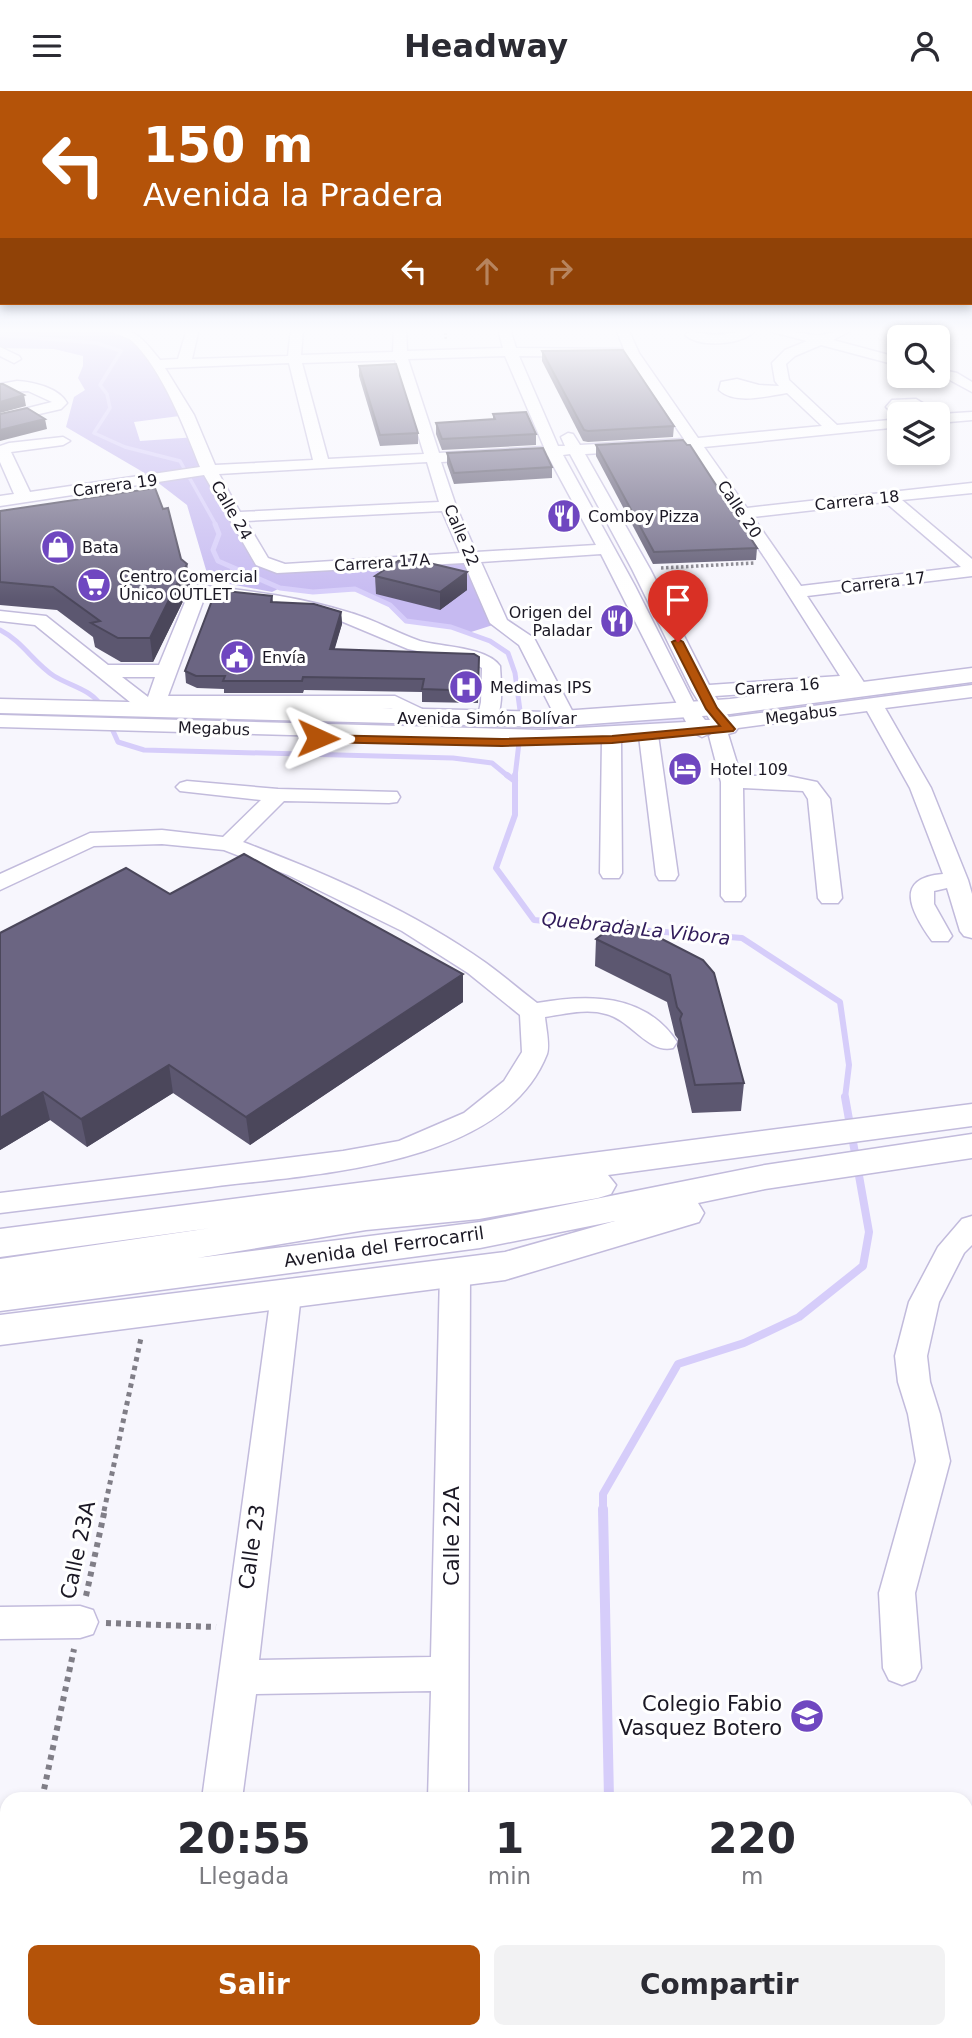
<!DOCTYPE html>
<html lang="es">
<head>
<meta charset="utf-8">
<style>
  body { margin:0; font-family:"DejaVu Sans",sans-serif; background:#f2f2f3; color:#2b2b33; height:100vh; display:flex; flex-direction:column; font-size:26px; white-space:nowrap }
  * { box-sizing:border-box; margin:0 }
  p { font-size:23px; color:#7c7c81 }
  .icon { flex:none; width:38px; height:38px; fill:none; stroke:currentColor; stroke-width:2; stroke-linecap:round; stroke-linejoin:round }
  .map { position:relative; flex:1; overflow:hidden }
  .sheet { position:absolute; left:0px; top:1701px; width:973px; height:247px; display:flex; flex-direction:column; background:#fff; border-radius:21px 21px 0 0; box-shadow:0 4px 10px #0003 }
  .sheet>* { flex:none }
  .banner { position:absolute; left:0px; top:0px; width:973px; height:214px; box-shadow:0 4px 10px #0003; background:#b45309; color:#fff; overflow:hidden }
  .tools { position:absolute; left:887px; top:234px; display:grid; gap:14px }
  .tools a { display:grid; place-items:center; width:63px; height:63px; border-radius:10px; background:#fff; box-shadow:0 4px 10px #0003; font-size:35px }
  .pin { position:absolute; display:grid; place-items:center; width:60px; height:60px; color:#fff; margin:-72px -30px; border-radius:50% 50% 50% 0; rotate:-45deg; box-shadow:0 0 7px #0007 }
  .pin .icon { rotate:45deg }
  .me { position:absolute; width:77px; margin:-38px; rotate:91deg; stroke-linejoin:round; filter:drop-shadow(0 0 5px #0008) }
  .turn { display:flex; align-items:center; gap:24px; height:147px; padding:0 28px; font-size:32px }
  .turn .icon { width:91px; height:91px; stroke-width:2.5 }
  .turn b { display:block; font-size:49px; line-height:60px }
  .lanes { display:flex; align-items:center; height:66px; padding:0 28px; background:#0003; justify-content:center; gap:35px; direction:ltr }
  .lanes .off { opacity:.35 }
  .eta { display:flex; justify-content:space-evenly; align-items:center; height:119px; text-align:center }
  .eta b { font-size:42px; font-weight:700; line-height:49px }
  .primary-button { display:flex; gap:14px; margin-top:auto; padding:14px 28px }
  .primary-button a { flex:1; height:80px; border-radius:10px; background:#b45309; color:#fff; font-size:28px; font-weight:700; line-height:80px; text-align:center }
  .primary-button a+a { background:#f2f2f3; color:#2b2b33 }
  header { display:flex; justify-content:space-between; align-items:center; height:91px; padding:0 28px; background:#fff; font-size:32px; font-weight:700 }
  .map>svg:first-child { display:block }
  .green { fill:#e8e3ff }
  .forest { fill:#c6baf1 }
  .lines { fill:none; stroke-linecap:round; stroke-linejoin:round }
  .stream-far4 { stroke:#d6cdfa; stroke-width:3.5 }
  .stream-far3 { stroke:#d6cdfa; stroke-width:5 }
  .stream-far2 { stroke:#d6cdfa; stroke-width:6 }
  .stream-far1 { stroke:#d6cdfa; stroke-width:8 }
  .stream { stroke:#d6cdfa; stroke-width:10 }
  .minor-casing { stroke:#c2bbdc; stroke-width:3 }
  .major-casing { stroke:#c2bbdc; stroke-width:3 }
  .path-far3 { stroke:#807e87; stroke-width:2.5; stroke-dasharray:2 2; stroke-linecap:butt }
  .path-far2 { stroke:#807e87; stroke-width:3.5; stroke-dasharray:2.5 2.5; stroke-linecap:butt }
  .path-far1 { stroke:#807e87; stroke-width:5; stroke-dasharray:4.5 4.5; stroke-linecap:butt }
  .path { stroke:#807e87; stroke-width:6; stroke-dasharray:5 5; stroke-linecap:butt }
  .minor { fill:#fff; fill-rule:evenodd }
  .major { fill:#fff; fill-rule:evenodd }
  .wall { fill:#5c5770 }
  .shaded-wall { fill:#4b475b }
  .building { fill:#6b6582; stroke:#4b475b; stroke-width:2 }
  .route { fill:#b45309; stroke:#753606; stroke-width:2 }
  .labels { text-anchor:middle; stroke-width:6; stroke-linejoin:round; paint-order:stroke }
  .far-street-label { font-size:16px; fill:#1b1824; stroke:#fff }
  .far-poi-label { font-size:16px; fill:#1b1824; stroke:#fff; text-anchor:start }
  .street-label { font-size:18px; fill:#1b1824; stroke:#fff }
  .water-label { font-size:19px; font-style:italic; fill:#311c5a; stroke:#fff }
  .near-street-label { font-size:21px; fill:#1b1824; stroke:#fff }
  .near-poi-label { font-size:21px; fill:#1b1824; stroke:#fff; text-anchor:end }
</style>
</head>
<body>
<header><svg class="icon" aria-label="menu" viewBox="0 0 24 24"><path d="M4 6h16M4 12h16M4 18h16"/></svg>Headway<svg class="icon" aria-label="person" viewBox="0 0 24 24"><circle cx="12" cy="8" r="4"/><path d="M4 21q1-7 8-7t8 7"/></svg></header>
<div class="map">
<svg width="972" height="1947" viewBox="0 0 972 1947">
  <rect width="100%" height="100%" fill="#f7f6fd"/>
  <g class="green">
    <polygon points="972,589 972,600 725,633 716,622"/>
    <polygon points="691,625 699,636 542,645 541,634"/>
  </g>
  <polygon class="forest" points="0,238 114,238 135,246 187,324 134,331 140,350 197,346 270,475 471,465 499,532 468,542 451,536 406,530 390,514 355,498 313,501 280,497 272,501 209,489 187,414 148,384 66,336 74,306 85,299 78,287 83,275 83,265 54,258 0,257"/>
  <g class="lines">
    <polyline class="stream-far4" points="0,244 96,252 121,260 100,294 107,303 110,317 94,342 125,356 180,370 216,434"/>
    <g class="stream-far3">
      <polyline points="215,433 219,443 213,459 218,470 280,497 313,501 355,498 390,514 406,530 451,536 490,550 508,562 515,582 521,627"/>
      <path d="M0,539C22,550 34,572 54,585C70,595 94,599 102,617"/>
      <polyline points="109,631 118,651 144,659 453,667 492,672 509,686"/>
      <polyline points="515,686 520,643"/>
    </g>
    <g class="stream-far2">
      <polyline points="507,684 515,690"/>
      <polyline points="515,684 515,724 496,777 534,829 620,837"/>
      <polyline points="639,839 742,847 840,911 849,974 845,1007"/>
    </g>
    <polyline class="stream-far1" points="603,1420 603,1403 678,1273 744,1252 799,1226 863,1175 869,1141 845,1006"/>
    <g class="stream">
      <polyline points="603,1418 609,1708"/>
      <polyline points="700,1941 703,1947"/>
    </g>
    <g class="minor-casing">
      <g id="minor">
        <path d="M108,238C135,236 144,249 160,269L178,268L187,238H199L192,268L288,265L291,238H303L301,264L393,261L394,238H406L407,260L503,257L498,238H510L516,257L624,258L616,238H628L639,262L698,347L822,335L787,302C767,305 735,314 719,299L721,291L737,288L759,294L779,295L775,290L772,272L785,259L807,250L772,241L771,238C784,238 814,246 821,244C834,242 839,238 854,238L833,249L900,267V275L821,254L795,265L786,273L789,289L837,334L900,328V336L704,356L747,417L972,392V402L902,409L972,468V485L807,505L869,599L866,603H852L847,596L715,605L729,626L972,594V606L885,617L931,697L968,789L972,803V847L964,845L960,840L947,797L934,800V813L952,845L948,850H932C912,822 892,787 943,783L910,697L867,620L738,637L735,641L728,643L741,685H788L817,691L830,708L842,807L838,812H822L818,807L808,708L803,700L743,697L745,805L741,810H725L721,805V691L709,645L715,640L702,646L694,642L658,644L678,784L675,789H659L656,784L639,645L621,647L622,782L619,787H603L600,782L602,648L542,651L0,636V624L542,639L686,631L601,463L481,471L507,529L534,547L577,629L574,633H560L557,629L519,554L490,532L464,472L277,482L256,474L204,384L0,415V405L14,403L0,371V355L9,352L63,346L70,350L63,354L11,361L30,401L200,376C185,338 162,278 132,250C125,244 114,244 108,238ZM505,265L544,356L439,362L408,268ZM519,265L628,266L684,348L580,354L573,343L568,342L561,346L565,355H558ZM395,269L424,363L328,368L302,272ZM289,272L313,369L215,374L194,324L165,277ZM690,357L767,470L840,585L709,594L650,478L585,363ZM570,363L632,478L692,600L710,629H705L698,620L635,495L563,364ZM548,365L596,454L476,461L456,415L441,371ZM427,371L439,411L240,421L219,383ZM885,411L961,476L801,495L753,426ZM442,420L460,462L285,473L268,467L246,430Z"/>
        <path d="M739,238H752L754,241C740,254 700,257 685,244L691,240C708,245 723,245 740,240Z"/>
        <polygon points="0,256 19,265 21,268 14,272 0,265"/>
        <polygon points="938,278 957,282 972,291 972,301 948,288 935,285 938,285"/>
        <path d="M17,290C34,291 59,297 67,312L61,318L0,332V324L52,311L28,300L0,301V293Z"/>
        <path d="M916,308L941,323L972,321V329L938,332V324C924,324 916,316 902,316L909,324H900V328L886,316L892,309Z"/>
        <path d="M199,494C251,500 301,506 351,522C375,529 397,542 420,550C442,556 487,556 500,575C501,594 504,617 494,633H480L477,629L481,611L482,577L473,572L408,558L341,530L299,518L205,505L168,605H395L435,624L438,628L435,632H421L391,617H164L160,624H146L35,534L0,530V520L46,525L108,574H159L190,499ZM122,586H155L148,606Z"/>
        <path d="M187,690L278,698L397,701L400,706L397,711L389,712L284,710L243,751C327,783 413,820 486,872C504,885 520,899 537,912C588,903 645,902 677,951L673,957C648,963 631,929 606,923C587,917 564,923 545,926C546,937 550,954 547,963C503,1076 313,1083 211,1096C141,1105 70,1113 0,1122V1102L343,1060L399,1050L464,1022L504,990L522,961L520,924L468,882L402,840L288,784L224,759L162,753L94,755L0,799V783L90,742L162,739L223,746L261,709L180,700L176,696L180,692Z"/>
        <polygon points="972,1125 972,1154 964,1162 939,1211 927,1265 930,1291 940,1323 950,1370 915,1502 921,1577 915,1589 902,1594 889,1589 883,1577 879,1502 916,1370 908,1323 898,1291 895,1265 909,1211 938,1156 962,1128"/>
        <polygon points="455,1171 466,1174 470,1182 468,1708 428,1708 431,1600 256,1603 242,1708 202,1708 271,1204 275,1196 286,1193 297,1196 301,1204 259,1569 431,1566 440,1182 444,1174"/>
        <polygon points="80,1515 93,1519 98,1531 93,1543 80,1547 0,1548 0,1516"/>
        <rect x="168" y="1941" width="44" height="6"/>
        <rect x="421" y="1941" width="44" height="6"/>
      </g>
    </g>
    <g class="major-casing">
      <g id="major">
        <polygon points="972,577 972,591 730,623 548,636 0,622 0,608 548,621 730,608"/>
        <polygon points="972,1013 972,1035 608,1084 616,1094 611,1103 598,1107 479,1128 366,1139 197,1167 480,1131 765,1074 972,1043 972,1067 765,1098 698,1112 704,1122 699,1131 505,1189 0,1254 0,1224 505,1161 615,1130 480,1157 0,1220 0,1168 211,1137 0,1166 0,1138"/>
      </g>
    </g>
    <polyline class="path-far3" points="445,238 446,250"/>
    <polyline class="path-far2" points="661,477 754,472"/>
    <polyline class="path-far1" points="104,1420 141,1247"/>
    <g class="path">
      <polyline points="86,1505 105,1418"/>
      <polyline points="106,1532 216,1536"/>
      <polyline points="42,1708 74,1558"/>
      <polyline points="0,1900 7,1868"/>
    </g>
    <use href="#minor" class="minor"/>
    <use href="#major" class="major"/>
  </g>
  <g class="wall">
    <polygon points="542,260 674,335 673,346 588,351 583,350 542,270"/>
    <polygon points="359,275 418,342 418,353 380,355 359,285"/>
    <polygon points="493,323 536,343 536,354 442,359 436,343 436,332 493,328"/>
    <polygon points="596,354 757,457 756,469 653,473 596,365"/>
    <polygon points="447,362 552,376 552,387 454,393 447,373"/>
    <polygon points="163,418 181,468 187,473 190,496 153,571 121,571 95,556 93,546 57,519 0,514 0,420"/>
    <polygon points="375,485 467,499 440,519 376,503"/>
    <polygon points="272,505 273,511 341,521 342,533 334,558 479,579 478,612 422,611 422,601 304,599 303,602 224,602 224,598 197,597 186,592 185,580"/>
    <polygon points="170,803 463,883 463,911 250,1054 173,1002 87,1056 50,1029 0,1059 0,842"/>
    <polygon points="596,848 703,869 744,992 741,1020 692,1022 677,955 678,948 675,944 667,911 595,875"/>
  </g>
  <g class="shaded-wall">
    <polygon points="24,304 26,315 0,322 0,311"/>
    <polygon points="45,328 47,338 0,350 0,339"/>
    <polygon points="187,473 190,496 153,571 150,547"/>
    <polygon points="467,481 467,499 440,519 440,501"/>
    <polygon points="341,521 342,533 331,571 330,558"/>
    <polygon points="463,883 463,911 250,1054 246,1026"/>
    <polygon points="169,974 173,1002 87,1056 81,1028"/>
    <polygon points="43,1001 50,1029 0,1059 0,1027"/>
  </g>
  <g class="building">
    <polygon points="623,259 674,335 588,340 584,339 542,260"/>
    <polygon points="396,273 418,342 380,344 359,275"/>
    <polygon points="0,293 3,293 24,304 0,311"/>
    <polygon points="27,317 45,328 0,339 0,323"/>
    <polygon points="526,321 536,343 442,348 436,332 495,328 493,323"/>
    <polygon points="683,349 687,354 690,354 757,457 654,461 596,354"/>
    <polygon points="543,357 552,376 454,382 447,362"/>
    <polygon points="155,397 163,418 168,417 181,468 187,473 150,547 118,547 91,532 100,530 53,496 0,491 0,420"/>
    <polygon points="404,466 467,481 440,501 375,485"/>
    <polygon points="216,499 272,505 271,511 314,513 341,521 330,558 474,563 479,566 478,600 422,598 424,588 303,586 302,590 223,590 225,585 196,585 185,580"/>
    <polygon points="244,763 463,883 246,1026 169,974 81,1028 43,1001 0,1027 0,842 126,777 170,803"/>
    <polygon points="623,828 703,869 714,882 744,992 695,994 680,928 682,923 677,916 670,884 596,848"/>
  </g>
  <linearGradient id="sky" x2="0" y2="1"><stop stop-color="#a1beef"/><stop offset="0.47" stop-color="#fbfbfe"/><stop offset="1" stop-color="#fbfbfe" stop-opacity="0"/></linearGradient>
  <rect width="972" height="510" fill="url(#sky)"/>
  <polygon class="route" points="678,548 683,551 717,617 735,638 733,640 612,652 502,655 318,651 312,647 318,644 502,648 612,645 720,635 706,618 672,551"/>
  <defs>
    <g id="restaurant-disc" transform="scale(1.75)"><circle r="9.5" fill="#6f47c0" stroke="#fff"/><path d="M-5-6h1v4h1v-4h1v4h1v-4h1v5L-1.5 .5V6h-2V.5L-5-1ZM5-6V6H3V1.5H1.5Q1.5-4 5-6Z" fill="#fff"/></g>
    <g id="shop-disc" transform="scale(1.75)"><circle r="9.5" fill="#6f47c0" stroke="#fff"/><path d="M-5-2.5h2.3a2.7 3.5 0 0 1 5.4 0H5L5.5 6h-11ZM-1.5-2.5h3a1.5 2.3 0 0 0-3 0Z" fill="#fff"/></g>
    <g id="supermarket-disc" transform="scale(1.75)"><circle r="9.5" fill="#6f47c0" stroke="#fff"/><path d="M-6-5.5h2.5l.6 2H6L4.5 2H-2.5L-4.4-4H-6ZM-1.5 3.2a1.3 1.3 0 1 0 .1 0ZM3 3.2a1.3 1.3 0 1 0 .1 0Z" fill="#fff"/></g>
    <g id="civic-disc" transform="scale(1.75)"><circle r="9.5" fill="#6f47c0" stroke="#fff"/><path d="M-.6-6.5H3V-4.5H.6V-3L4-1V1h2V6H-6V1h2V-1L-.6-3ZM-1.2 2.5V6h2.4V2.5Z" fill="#fff"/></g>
    <g id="hospital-disc" transform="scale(1.75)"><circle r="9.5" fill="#6f47c0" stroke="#fff"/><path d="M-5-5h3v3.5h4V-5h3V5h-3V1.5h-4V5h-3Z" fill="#fff"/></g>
    <g id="hotel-disc" transform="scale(1.75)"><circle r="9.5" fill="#6f47c0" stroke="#fff"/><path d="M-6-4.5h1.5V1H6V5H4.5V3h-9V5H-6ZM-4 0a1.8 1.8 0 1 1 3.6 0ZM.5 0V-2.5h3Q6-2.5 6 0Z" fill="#fff"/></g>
    <g id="university-disc" transform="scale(1.75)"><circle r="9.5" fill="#6f47c0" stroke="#fff"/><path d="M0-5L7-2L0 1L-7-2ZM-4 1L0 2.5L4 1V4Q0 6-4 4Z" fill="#fff"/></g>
  </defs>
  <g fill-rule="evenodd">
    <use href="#restaurant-disc" x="564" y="425"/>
    <use href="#shop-disc" x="58" y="456"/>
    <use href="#supermarket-disc" x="94" y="494"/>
    <use href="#restaurant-disc" x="617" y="530"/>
    <use href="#civic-disc" x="237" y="566"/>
    <use href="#hospital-disc" x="466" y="596"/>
    <use href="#hotel-disc" x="685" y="678"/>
    <use href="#university-disc" x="807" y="1625"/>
  </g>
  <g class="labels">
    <g class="far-street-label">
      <text transform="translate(115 394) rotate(-8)" y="6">Carrera 19</text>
      <text transform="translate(857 409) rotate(-6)" y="6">Carrera 18</text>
      <text transform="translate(740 418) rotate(56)" y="6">Calle 20</text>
      <text transform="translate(232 419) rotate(60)" y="6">Calle 24</text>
      <text transform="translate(462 444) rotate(67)" y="6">Calle 22</text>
      <text transform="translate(382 471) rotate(-4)" y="6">Carrera 17A</text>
      <text transform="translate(883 491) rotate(-7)" y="6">Carrera 17</text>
      <text transform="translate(777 595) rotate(-4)" y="6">Carrera 16</text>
      <text transform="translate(801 623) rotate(-7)" y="6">Megabus</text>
      <text x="487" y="633">Avenida Simón Bolívar</text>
      <text transform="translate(214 637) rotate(2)" y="6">Megabus</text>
    </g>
    <g class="far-poi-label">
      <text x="588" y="431">Comboy Pizza</text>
      <text x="82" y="462">Bata</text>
      <text x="119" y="491">Centro Comercial<tspan x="119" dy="18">Único OUTLET</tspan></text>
      <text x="592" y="527" text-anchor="end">Origen del<tspan x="592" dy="18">Paladar</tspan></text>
      <text x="262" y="572">Envía</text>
      <text x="490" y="602">Medimas IPS</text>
      <text x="710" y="684">Hotel 109</text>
    </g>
    <g class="street-label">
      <text transform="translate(384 1156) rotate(-8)" y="6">Avenida del Ferrocarril</text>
    </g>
    <g class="water-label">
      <text transform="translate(636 837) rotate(6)" y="7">Quebrada La Vibora</text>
    </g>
    <g class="near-street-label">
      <text transform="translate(452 1445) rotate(-90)" y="7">Calle 22A</text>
      <text transform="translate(252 1456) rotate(-82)" y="7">Calle 23</text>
      <text transform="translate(78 1459) rotate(-78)" y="7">Calle 23A</text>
    </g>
    <g class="near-poi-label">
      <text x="782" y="1620">Colegio Fabio<tspan x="782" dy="24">Vasquez Botero</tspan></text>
    </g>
  </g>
</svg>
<div class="tools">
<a><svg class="icon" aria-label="search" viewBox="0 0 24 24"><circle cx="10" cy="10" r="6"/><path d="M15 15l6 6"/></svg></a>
<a><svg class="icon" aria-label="layers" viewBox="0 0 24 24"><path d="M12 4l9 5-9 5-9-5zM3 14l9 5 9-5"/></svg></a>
</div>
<div class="pin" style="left:678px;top:551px;background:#d93025"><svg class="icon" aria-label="arrive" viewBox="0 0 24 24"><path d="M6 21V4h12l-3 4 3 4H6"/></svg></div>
<svg class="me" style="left:318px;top:647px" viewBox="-20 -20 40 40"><path d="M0-17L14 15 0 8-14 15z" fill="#b45309" stroke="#fff" stroke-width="4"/></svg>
<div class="banner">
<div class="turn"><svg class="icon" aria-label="left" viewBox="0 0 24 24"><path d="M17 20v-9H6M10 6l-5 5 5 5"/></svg><div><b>150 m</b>Avenida la Pradera</div></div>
<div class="lanes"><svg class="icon" aria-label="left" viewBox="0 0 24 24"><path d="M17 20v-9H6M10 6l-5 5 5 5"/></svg><svg class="icon off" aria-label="ahead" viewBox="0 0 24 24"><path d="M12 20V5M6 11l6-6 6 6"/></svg><svg class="icon off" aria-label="right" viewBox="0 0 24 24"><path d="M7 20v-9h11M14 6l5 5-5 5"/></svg></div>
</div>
<section class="sheet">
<div class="eta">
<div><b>20:55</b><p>Llegada</p></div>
<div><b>1</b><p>min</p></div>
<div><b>220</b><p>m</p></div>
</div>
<div class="primary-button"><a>Salir</a><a>Compartir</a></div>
</section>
</div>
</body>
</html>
